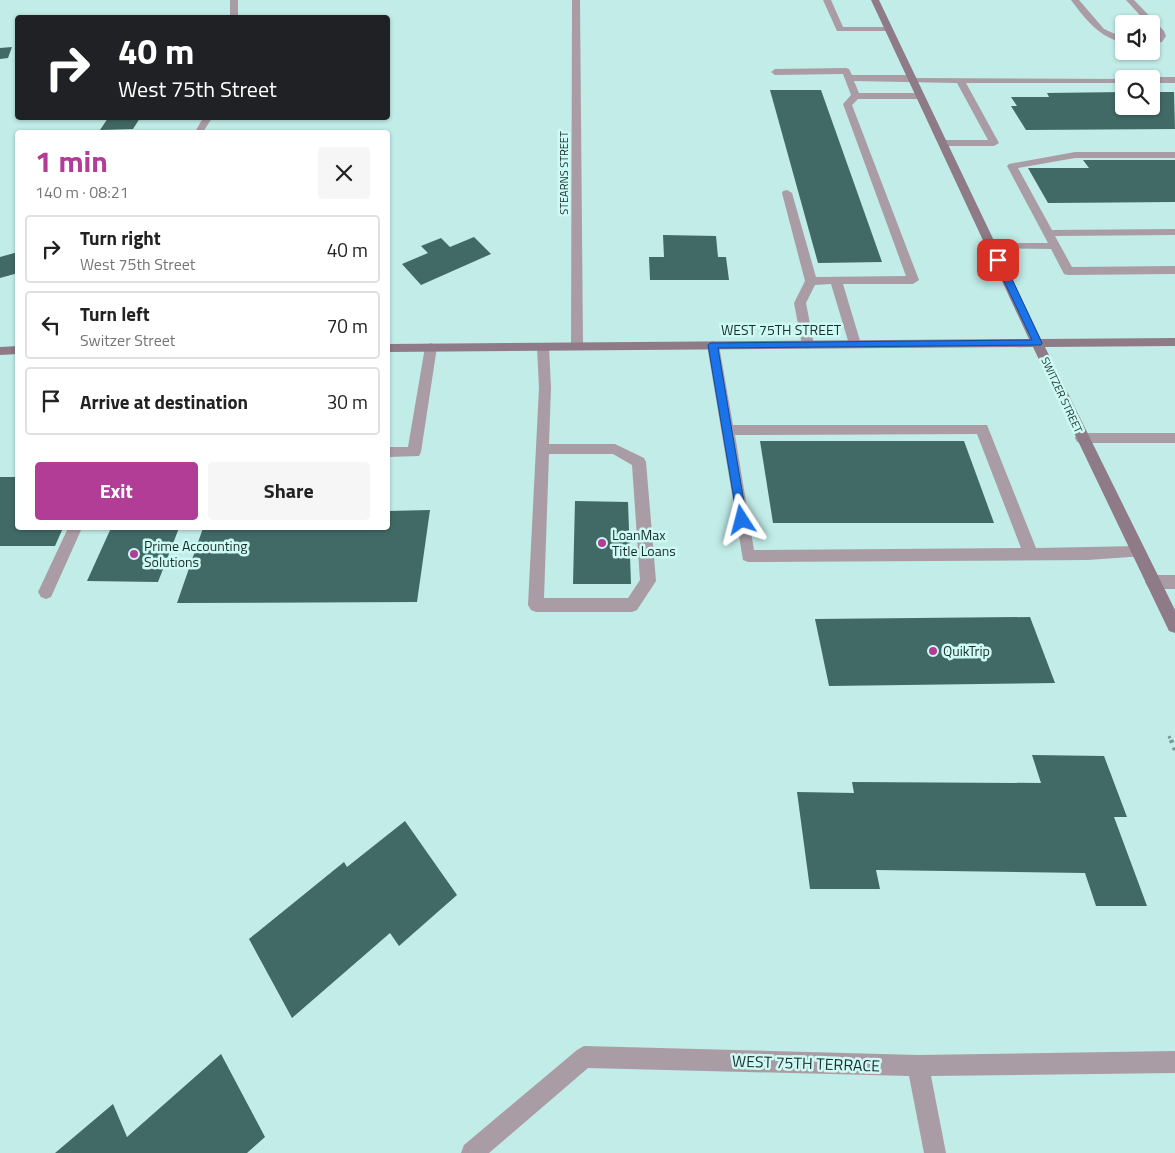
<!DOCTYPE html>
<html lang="en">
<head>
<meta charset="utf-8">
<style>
  body { margin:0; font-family:"Titillium Web",sans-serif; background:#f6f6f6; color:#222; height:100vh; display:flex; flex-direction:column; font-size:19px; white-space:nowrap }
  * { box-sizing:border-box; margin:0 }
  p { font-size:16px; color:#767676 }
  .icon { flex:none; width:28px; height:28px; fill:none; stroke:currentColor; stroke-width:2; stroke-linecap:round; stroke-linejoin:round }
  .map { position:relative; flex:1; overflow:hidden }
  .panel { position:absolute; left:15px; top:130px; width:375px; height:400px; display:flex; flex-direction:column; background:#fff; border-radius:5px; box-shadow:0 1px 4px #0004 }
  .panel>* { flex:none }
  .guide { position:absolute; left:15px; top:15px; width:375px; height:105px; border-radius:5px; box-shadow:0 1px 4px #0004; background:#202124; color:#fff; overflow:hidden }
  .fabs { position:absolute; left:1115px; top:15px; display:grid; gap:10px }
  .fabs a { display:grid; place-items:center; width:45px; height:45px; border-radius:5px; background:#fff; box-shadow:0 1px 4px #0004; font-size:25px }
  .pin { position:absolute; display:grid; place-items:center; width:42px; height:42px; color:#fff; margin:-21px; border-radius:10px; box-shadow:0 2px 8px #0006 }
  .me { position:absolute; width:55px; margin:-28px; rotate:351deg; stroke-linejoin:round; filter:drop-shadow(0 0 4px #0008) }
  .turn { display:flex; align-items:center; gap:18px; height:105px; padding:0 20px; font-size:22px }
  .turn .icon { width:65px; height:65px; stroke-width:2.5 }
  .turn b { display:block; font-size:35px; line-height:42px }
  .round { display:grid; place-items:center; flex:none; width:52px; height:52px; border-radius:5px; background:#f6f6f6 }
  .summary { display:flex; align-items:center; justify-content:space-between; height:85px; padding:0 20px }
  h1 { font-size:30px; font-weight:700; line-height:38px; color:#b23d96 }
  .button { display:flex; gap:10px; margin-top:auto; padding:10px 20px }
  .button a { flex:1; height:58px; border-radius:5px; background:#b23d96; color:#fff; font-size:20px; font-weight:700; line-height:58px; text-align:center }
  .button a+a { background:#f6f6f6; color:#222 }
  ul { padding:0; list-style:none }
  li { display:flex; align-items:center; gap:15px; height:68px; margin:0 10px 8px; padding:0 10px; border:2px solid #e0e0e0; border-radius:5px }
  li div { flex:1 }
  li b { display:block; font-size:19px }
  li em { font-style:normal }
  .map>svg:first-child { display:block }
  .building { fill:#416965 }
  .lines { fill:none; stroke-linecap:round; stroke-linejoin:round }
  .path-far1 { stroke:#789795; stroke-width:3; stroke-dasharray:2.5 4; stroke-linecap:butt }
  .path { stroke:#789795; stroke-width:4.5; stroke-dasharray:3 5; stroke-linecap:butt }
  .lane { fill:#aa9ca5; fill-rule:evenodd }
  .street { fill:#aa9ca5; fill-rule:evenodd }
  .secondary { fill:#8f7a88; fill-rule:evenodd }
  .route { fill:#1a73e8; stroke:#114b97 }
  .poi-dot { fill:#b23d96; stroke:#cefaf5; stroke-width:2 }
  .labels { text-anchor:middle; stroke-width:5; stroke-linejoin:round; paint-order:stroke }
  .far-street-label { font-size:11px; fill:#1c2d2c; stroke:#cefaf5 }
  .street-label { font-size:14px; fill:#1c2d2c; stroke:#cefaf5 }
  .poi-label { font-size:14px; fill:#1c2d2c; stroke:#cefaf5; text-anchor:start }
  .near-street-label { font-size:16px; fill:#1c2d2c; stroke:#cefaf5 }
</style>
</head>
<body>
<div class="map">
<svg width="1175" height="1153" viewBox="0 0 1175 1153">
  <rect width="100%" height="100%" fill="#c1ece8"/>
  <g class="building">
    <polygon points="12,47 8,58 0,59 0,48"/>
    <polygon points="770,90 821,90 882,262 818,263"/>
    <polygon points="1124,92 1124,106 1151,106 1151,92 1174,92 1175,129 1026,130 1011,106 1017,106 1011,97 1049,97 1047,93"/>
    <polygon points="108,118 140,118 133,129 100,130"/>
    <polygon points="1083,160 1175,160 1175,202 1048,203 1028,168 1089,168"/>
    <polygon points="663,235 716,236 718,257 726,257 729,280 650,280 649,257 664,257"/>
    <polygon points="474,237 491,254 421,285 402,264 428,253 421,246 441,238 450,247"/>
    <polygon points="18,252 18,273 0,278 0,257"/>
    <polygon points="760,441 964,441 994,523 773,523"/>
    <polygon points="0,477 18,477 18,528 63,528 55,546 0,546"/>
    <polygon points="575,501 628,502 631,584 573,584"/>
    <polygon points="430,510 417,602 177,603 203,528 388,528 388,511"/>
    <polygon points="111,528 179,528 158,582 87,581"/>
    <polygon points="1030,617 1055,683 829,686 815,619"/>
    <polygon points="1032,755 1104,756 1127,817 1114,817 1147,906 1096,906 1085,873 876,870 880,889 810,889 797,792 854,793 852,782 1041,783"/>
    <polygon points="405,821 457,895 399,946 390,933 292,1018 249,939 344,862 347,867"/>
    <polygon points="221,1054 265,1137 247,1153 55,1153 113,1104 127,1137"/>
  </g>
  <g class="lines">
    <polyline class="path-far1" points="1169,736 1171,741"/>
    <polyline class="path" points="1171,740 1175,750"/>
    <g class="lane">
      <polygon points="823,0 831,0 843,27 889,27 893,29 889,31 837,31"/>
      <polygon points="846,68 849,69 852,75 912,75 916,78 1127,79 1124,79 1124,83 966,83 999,143 994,146 943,146 938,143 943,140 988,140 957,83 854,81 859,93 920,93 924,96 920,99 858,99 852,105 919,280 913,284 843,284 861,344 855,348 849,344 831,284 815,285 806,303 814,345 808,349 802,345 794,303 805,281 782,193 783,191 787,190 792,193 816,277 906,276 843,104 851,95 843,74 775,75 771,72 775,69"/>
      <polygon points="1151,77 1175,77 1175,83 1151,83 1151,79 1148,79"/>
      <polygon points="1075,152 1175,152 1175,158 1075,158 1018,168 1052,230 1175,229 1175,235 1055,236 1072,267 1175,266 1175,274 1068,275 1064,274 1051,249 988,248 987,246 988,244 992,243 1048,243 1007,166 1009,164"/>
      <path d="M713,341L719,345L733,425H987L1036,548L1139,546L1144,548L1146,552L1144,556L1088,560L748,562L743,560L707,345ZM977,434L1021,548L754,550L735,435Z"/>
      <polygon points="431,343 437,347 421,452 419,456 388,457 388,447 408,447 425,347"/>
      <path d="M543,343L549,347L551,388L549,444H615L644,458L646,462L656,581L637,610L632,612H536L531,610L528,605L539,388L537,347ZM549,454H613L632,465L640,580L628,598H544Z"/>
      <polygon points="1082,433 1175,433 1175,443 1082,443 1077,442 1075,438 1077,434"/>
      <polygon points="68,528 82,528 51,597 46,599 41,597 38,592"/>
      <polygon points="1153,575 1175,575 1175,589 1153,589 1148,587 1145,582 1148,577"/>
    </g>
    <g class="street">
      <rect x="230" y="0" width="8" height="18"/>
      <polygon points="572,0 580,0 583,346 577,350 571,346"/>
      <path d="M1071,0H1079L1104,29L1124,38V43C1099,37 1086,20 1071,0Z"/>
      <polygon points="1126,0 1134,0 1164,31 1166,36 1162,42 1151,44 1151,39 1156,38 1157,34 1151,27 1151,24 1148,24"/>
      <polygon points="203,118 212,118 203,132 195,132"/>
      <polygon points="584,1046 918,1055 1175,1051 1175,1073 931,1076 946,1153 924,1153 909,1076 588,1068 489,1153 461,1153 464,1145 577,1050"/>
    </g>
    <g class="secondary">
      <polygon points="871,0 879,0 1041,339 1175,338 1175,346 1045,347 1175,610 1175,633 1169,631 1033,347 388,352 388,344 1029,339"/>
      <polygon points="18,346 18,354 0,355 0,347"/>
    </g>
  </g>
  <polygon class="route" points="998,257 1003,260 1042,343 1041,345 718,348 747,520 742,524 738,523 708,345 710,343 1032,340 994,260"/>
  <g class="poi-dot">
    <circle cx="602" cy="543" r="5"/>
    <circle cx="134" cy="554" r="5"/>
    <circle cx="933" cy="651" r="5"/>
  </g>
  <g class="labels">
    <g class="far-street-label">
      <text transform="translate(564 173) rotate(-90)" y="4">STEARNS STREET</text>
      <text transform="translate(1062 395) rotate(65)" y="4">SWITZER STREET</text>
    </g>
    <g class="street-label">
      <text x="781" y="335">WEST 75TH STREET</text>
    </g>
    <g class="poi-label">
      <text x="612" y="540">LoanMax<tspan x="612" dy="16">Title Loans</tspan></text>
      <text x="144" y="551">Prime Accounting<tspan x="144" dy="16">Solutions</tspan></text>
      <text x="943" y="656">QuikTrip</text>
    </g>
    <g class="near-street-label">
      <text transform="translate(806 1063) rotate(2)" y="6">WEST 75TH TERRACE</text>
    </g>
  </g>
</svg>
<div class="fabs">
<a><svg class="icon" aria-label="sound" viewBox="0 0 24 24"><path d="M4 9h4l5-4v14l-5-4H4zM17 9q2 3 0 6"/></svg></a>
<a><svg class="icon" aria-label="search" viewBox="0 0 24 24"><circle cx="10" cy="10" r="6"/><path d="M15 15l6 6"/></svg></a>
</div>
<div class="pin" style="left:998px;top:260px;background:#d93025"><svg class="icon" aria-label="arrive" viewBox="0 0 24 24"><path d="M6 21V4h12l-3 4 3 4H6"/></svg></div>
<svg class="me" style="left:742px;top:520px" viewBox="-20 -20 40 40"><path d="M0-17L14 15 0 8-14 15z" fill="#1a73e8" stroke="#fff" stroke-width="4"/></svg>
<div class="guide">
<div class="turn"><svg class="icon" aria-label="right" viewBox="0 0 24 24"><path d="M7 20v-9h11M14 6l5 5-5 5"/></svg><div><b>40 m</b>West 75th Street</div></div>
</div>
<section class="panel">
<div class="summary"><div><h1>1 min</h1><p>140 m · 08:21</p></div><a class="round"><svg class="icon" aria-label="close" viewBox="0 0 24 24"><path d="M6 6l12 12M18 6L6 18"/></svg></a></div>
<ul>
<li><svg class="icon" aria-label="right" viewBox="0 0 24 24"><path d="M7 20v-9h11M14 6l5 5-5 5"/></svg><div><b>Turn right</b><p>West 75th Street</p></div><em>40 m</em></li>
<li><svg class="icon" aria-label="left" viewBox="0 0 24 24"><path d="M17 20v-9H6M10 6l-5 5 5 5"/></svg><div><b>Turn left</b><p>Switzer Street</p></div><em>70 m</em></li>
<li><svg class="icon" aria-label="arrive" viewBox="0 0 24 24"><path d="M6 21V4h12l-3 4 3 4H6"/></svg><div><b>Arrive at destination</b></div><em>30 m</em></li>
</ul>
<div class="button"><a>Exit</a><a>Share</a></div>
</section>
</div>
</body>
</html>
